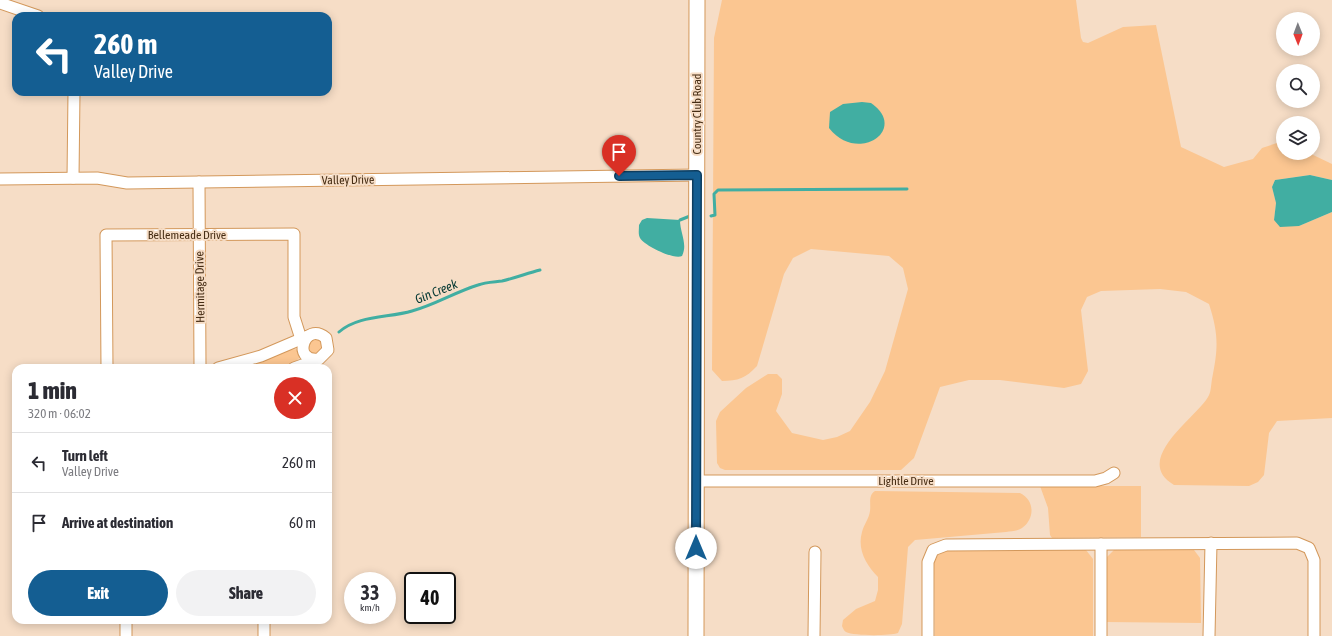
<!DOCTYPE html>
<html lang="en">
<head>
<meta charset="utf-8">
<style>
  body { margin:0; font-family:"Asap Condensed",sans-serif; background:#f2f2f3; color:#2b2b33; height:100vh; display:flex; flex-direction:column; font-size:15px; white-space:nowrap }
  * { box-sizing:border-box; margin:0 }
  p { font-size:13px; color:#7c7c81 }
  .icon { flex:none; width:22px; height:22px; fill:none; stroke:currentColor; stroke-width:2; stroke-linecap:round; stroke-linejoin:round }
  .map { position:relative; flex:1; overflow:hidden }
  .details { position:absolute; left:12px; top:364px; width:320px; height:260px; display:flex; flex-direction:column; background:#fff; border-radius:12px; box-shadow:0 2px 10px #0003 }
  .details>* { flex:none }
  .guide { position:absolute; left:12px; top:12px; width:320px; height:84px; border-radius:12px; box-shadow:0 2px 10px #0003; background:#145e92; color:#fff; overflow:hidden }
  .needle { width:26px; rotate:179deg }
  .controls { position:absolute; left:1276px; top:12px; display:grid; gap:8px }
  .controls a { display:grid; place-items:center; width:44px; height:44px; border-radius:50%; background:#fff; box-shadow:0 2px 10px #0003; font-size:20px }
  .speed { position:absolute; left:344px; top:572px; display:flex; gap:8px; font-size:20px; font-weight:700; text-align:center }
  .speed>* { display:grid; place-content:center; width:52px; height:52px; border-radius:50%; background:#fff; box-shadow:0 2px 10px #0003; line-height:1 }
  .speed small { font-size:10px; font-weight:400 }
  .speed .limit { border:2px solid #111; border-radius:6px; background:#fff; color:#111 }
  .pin { position:absolute; display:grid; place-items:center; width:34px; height:34px; color:#fff; margin:-41px -17px; border-radius:50% 50% 50% 0; rotate:-45deg; box-shadow:0 0 4px #0007 }
  .pin .icon { rotate:45deg }
  .me { position:absolute; width:44px; margin:-22px; rotate:0deg; stroke-linejoin:round; filter:drop-shadow(0 0 3px #0008) }
  .turn { display:flex; align-items:center; gap:14px; height:84px; padding:0 16px; font-size:18px }
  .turn .icon { width:52px; height:52px; stroke-width:2.5 }
  .turn b { display:block; font-size:28px; line-height:34px }
  .round { display:grid; place-items:center; flex:none; width:42px; height:42px; border-radius:21px; background:#f2f2f3 }
  .head { display:flex; align-items:center; justify-content:space-between; height:68px; padding:0 16px }
  h1 { font-size:24px; font-weight:800; line-height:30px }
  .button { display:flex; gap:8px; margin-top:auto; padding:8px 16px }
  .button a { flex:1; height:46px; border-radius:24px; background:#145e92; color:#fff; font-size:16px; font-weight:800; line-height:46px; text-align:center }
  .button a+a { background:#f2f2f3; color:#2b2b33 }
  ul { padding:0; list-style:none }
  li { display:flex; align-items:center; gap:12px; height:60px; padding:0 16px; border-top:1px solid #e1e1e2 }
  li div { flex:1 }
  li b { display:block; font-size:15px }
  li em { font-style:normal }
  .map>svg:first-child { display:block }
  .green { fill:#fbc691 }
  .water { fill:#41aea2 }
  .lines { fill:none; stroke-linecap:round; stroke-linejoin:round }
  .stream { stroke:#41aea2; stroke-width:3 }
  .street-casing { stroke:#d3985b; stroke-width:13 }
  .secondary-casing { stroke:#d3985b; stroke-width:17 }
  .street { stroke:#fff; stroke-width:11 }
  .secondary { stroke:#fff; stroke-width:15 }
  .route-casing { stroke:#0d3d5f; stroke-width:10 }
  .route { stroke:#145e92; stroke-width:7 }
  .labels { text-anchor:middle; stroke-width:4; stroke-linejoin:round; paint-order:stroke }
  .street-label { font-size:12px; fill:#462d14; stroke:#f6ddc6 }
  .water-label { font-size:13px; font-style:italic; fill:#013631; stroke:#f6ddc6 }
</style>
</head>
<body>
<div class="map">
<svg width="1332" height="636" viewBox="0 0 1332 636">
  <rect width="100%" height="100%" fill="#f6ddc6"/>
  <g class="green">
    <path d="M722,0H1076L1081,38L1083,42L1088,43L1123,27L1156,25L1181,147L1224,167L1253,159L1262,148L1283,141V153H1309L1332,164V180L1310,175L1275,180L1272,187L1276,203L1274,220L1299,226L1332,212V418L1277,421L1269,433L1264,475L1258,482L1249,486L1174,485C1131,460 1197,417 1208,397C1211,393 1211,385 1212,379C1218,349 1219,335 1209,304L1186,292L1160,289L1101,291L1087,297L1081,310L1088,371L1081,384L1064,388L1000,380H969L940,387L914,458L901,470H725L720,468L717,463L716,421L720,412L746,388L768,374H777L782,379V394L776,411L792,433L823,440L837,437L850,431L870,402L885,371L908,289L903,268L889,256L811,249L793,258L784,274L757,366C746,378 738,381 722,381L712,370L714,38Z"/>
    <polygon points="311,339 320,339 325,346 319,356 308,352 308,344"/>
    <path d="M297,349L300,352V357C289,372 253,368 236,368L290,350Z"/>
    <polygon points="1040,486 1141,486 1141,537 1052,538 1050,535 1048,508"/>
    <path d="M875,491L1020,493C1035,500 1035,519 1022,528C1018,531 1011,531 1006,532L915,540L908,547L902,624L898,633C889,636 854,636 846,632C844,631 843,628 842,626L843,620L856,609L875,601L878,590V577C866,565 857,549 862,532C864,524 869,519 870,511C871,504 868,495 875,491Z"/>
    <polygon points="1115,549 1194,550 1200,558 1201,623 1105,622 1105,559"/>
    <polygon points="1086,550 1093,559 1093,636 935,636 934,563 938,555 946,551"/>
  </g>
  <g class="water">
    <path d="M862,102L871,103C909,129 858,165 829,128L830,112L843,104Z"/>
    <polygon points="1310,175 1332,180 1332,212 1299,226 1280,227 1274,220 1276,203 1272,187 1275,180"/>
    <path d="M647,218L680,220C680,233 688,244 682,256C674,260 645,246 640,238C638,234 639,230 639,225L642,220Z"/>
  </g>
  <g class="lines">
    <g class="stream">
      <polyline points="711,216 715,215 714,194 718,190 907,189"/>
      <polyline points="680,220 690,216"/>
      <path d="M339,332C358,315 389,318 412,311C435,305 455,292 478,285C485,282 494,282 502,281C515,278 528,273 540,270"/>
    </g>
    <g class="street-casing">
      <g id="street">
        <polyline points="0,3 38,16"/>
        <polyline points="73,178 74,92"/>
        <polyline points="0,179 97,178 127,183 697,175"/>
        <polyline points="199,182 200,368"/>
        <polyline points="107,368 106,235 294,234 294,317 301,339"/>
        <polyline points="218,368 261,356 308,336"/>
        <path d="M294,368L319,359L328,350L326,338C304,320 291,363 319,359"/>
        <polyline points="696,481 1095,481 1106,478 1114,473"/>
        <polyline points="126,620 126,636"/>
        <polyline points="264,636 264,620"/>
        <polyline points="814,636 815,552"/>
        <polyline points="928,636 928,562 933,550 946,545 1297,543 1309,548 1314,560 1314,636"/>
        <polyline points="1101,636 1101,544"/>
        <polyline points="1209,636 1211,543"/>
      </g>
    </g>
    <g class="secondary-casing">
      <polyline id="secondary" points="696,636 697,0"/>
    </g>
    <use href="#street" class="street"/>
    <use href="#secondary" class="secondary"/>
  </g>
  <g class="lines">
    <g class="route-casing">
      <polyline id="route" points="619,176 697,175 696,548"/>
    </g>
    <use href="#route" class="route"/>
  </g>
  <g class="labels">
    <g class="street-label">
      <text transform="translate(697 114) rotate(-90)" y="4">Country Club Road</text>
      <text transform="translate(348 180) rotate(-1)" y="4">Valley Drive</text>
      <text x="187" y="239">Bellemeade Drive</text>
      <text transform="translate(200 287) rotate(-91)" y="4">Hermitage Drive</text>
      <text x="906" y="485">Lightle Drive</text>
    </g>
    <g class="water-label">
      <text transform="translate(436 291) rotate(-22)" y="5">Gin Creek</text>
    </g>
  </g>
</svg>
<div class="controls">
<a><svg class="needle" viewBox="-14 -14 28 28"><path d="M0-13l5 13h-10z" fill="#e53935"/><path d="M0 13l5-13h-10z" fill="#7c7c81"/></svg></a>
<a><svg class="icon" aria-label="search" viewBox="0 0 24 24"><circle cx="10" cy="10" r="6"/><path d="M15 15l6 6"/></svg></a>
<a><svg class="icon" aria-label="layers" viewBox="0 0 24 24"><path d="M12 4l9 5-9 5-9-5zM3 14l9 5 9-5"/></svg></a>
</div>
<div class="speed"><div>33<small>km/h</small></div><div class="limit">40</div></div>
<div class="pin" style="left:619px;top:176px;background:#d93025"><svg class="icon" aria-label="arrive" viewBox="0 0 24 24"><path d="M6 21V4h12l-3 4 3 4H6"/></svg></div>
<svg class="me" style="left:696px;top:548px" viewBox="-20 -20 40 40"><circle r="19" fill="#fff"/><path d="M0-13L10 11 0 6-10 11z" fill="#145e92"/></svg>
<div class="guide">
<div class="turn"><svg class="icon" aria-label="left" viewBox="0 0 24 24"><path d="M17 20v-9H6M10 6l-5 5 5 5"/></svg><div><b>260 m</b>Valley Drive</div></div>
</div>
<section class="details">
<div class="head"><div><h1>1 min</h1><p>320 m · 06:02</p></div><a class="round" style="background:#d93025;color:#fff"><svg class="icon" aria-label="close" viewBox="0 0 24 24"><path d="M6 6l12 12M18 6L6 18"/></svg></a></div>
<ul>
<li><svg class="icon" aria-label="left" viewBox="0 0 24 24"><path d="M17 20v-9H6M10 6l-5 5 5 5"/></svg><div><b>Turn left</b><p>Valley Drive</p></div><em>260 m</em></li>
<li><svg class="icon" aria-label="arrive" viewBox="0 0 24 24"><path d="M6 21V4h12l-3 4 3 4H6"/></svg><div><b>Arrive at destination</b></div><em>60 m</em></li>
</ul>
<div class="button"><a>Exit</a><a>Share</a></div>
</section>
</div>
</body>
</html>
